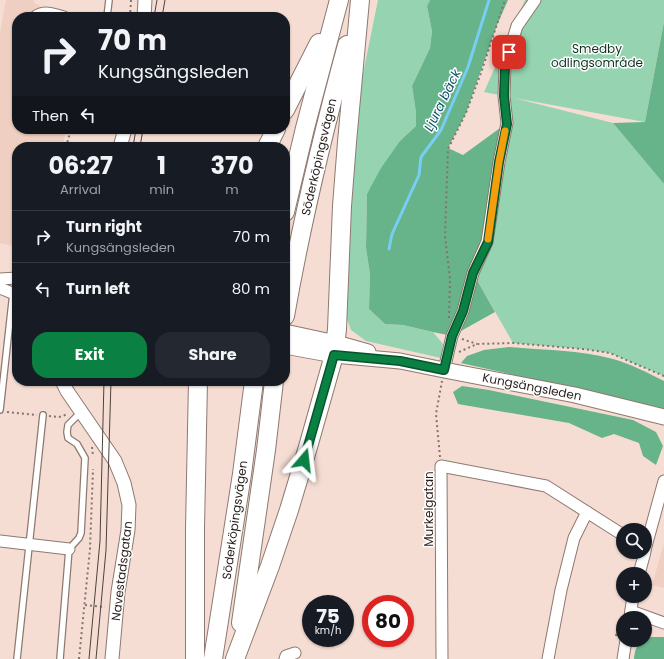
<!DOCTYPE html>
<html lang="en">
<head>
<meta charset="utf-8">
<style>
  body { margin:0; font-family:Poppins,sans-serif; background:#242831; color:#f1f3f6; height:100vh; display:flex; flex-direction:column; font-size:15px; white-space:nowrap }
  * { box-sizing:border-box; margin:0 }
  p { font-size:13px; color:#9ea1a6 }
  .icon { flex:none; width:22px; height:22px; fill:none; stroke:currentColor; stroke-width:2; stroke-linecap:round; stroke-linejoin:round }
  .map { position:relative; flex:1; overflow:hidden }
  .panel { position:absolute; left:12px; top:142px; width:278px; height:244px; display:flex; flex-direction:column; background:#171b24; border-radius:16px; box-shadow:0 1px 3px #0004 }
  .panel>* { flex:none }
  .hud { position:absolute; left:12px; top:12px; width:278px; height:122px; border-radius:16px; box-shadow:0 1px 3px #0004; background:#171b24; color:#f1f3f6; overflow:hidden }
  .controls { position:absolute; left:616px; top:523px; display:grid; gap:8px }
  .controls a { display:grid; place-items:center; width:36px; height:36px; border-radius:50%; background:#171b24; box-shadow:0 1px 3px #0004; font-size:20px }
  .speed { position:absolute; left:302px; top:595px; display:flex; gap:8px; font-size:20px; font-weight:700; text-align:center }
  .speed>* { display:grid; place-content:center; width:52px; height:52px; border-radius:50%; background:#171b24; box-shadow:0 1px 3px #0004; line-height:1 }
  .speed small { font-size:10px; font-weight:400 }
  .speed .limit { border:6px solid #d22; background:#fff; color:#111 }
  .pin { position:absolute; display:grid; place-items:center; width:34px; height:34px; color:#fff; margin:-17px; border-radius:8px; box-shadow:0 2px 6px #0006 }
  .me { position:absolute; width:44px; margin:-22px; rotate:17deg; stroke-linejoin:round; filter:drop-shadow(0 0 3px #0008) }
  .turn { display:flex; align-items:center; gap:14px; height:84px; padding:0 20px; font-size:18px }
  .turn .icon { width:52px; height:52px; stroke-width:2.5 }
  .turn b { display:block; font-size:28px; line-height:34px }
  .then { display:flex; align-items:center; height:38px; padding:0 20px; background:#0003; gap:8px; font-size:15px }
  .eta { display:flex; justify-content:space-evenly; align-items:center; height:68px; text-align:center }
  .eta b { font-size:24px; font-weight:700; line-height:28px }
  .button { display:flex; gap:8px; margin-top:auto; padding:8px 20px }
  .button a { flex:1; height:46px; border-radius:16px; background:#0b8043; color:#fff; font-size:16px; font-weight:700; line-height:46px; text-align:center }
  .button a+a { background:#242831; color:#f1f3f6 }
  ul { padding:0; list-style:none }
  li { display:flex; align-items:center; gap:12px; height:52px; padding:0 20px; border-top:1px solid #363941 }
  li div { flex:1 }
  li b { display:block; font-size:15px }
  li em { font-style:normal }
  .map>svg:first-child { display:block }
  .built { fill:#efcfc2 }
  .green { fill:#96d4b1 }
  .forest { fill:#67b38a }
  .lines { fill:none; stroke-linecap:round; stroke-linejoin:round }
  .stream { stroke:#77cef2; stroke-width:3 }
  .service-casing { stroke:#8e7970; stroke-width:8 }
  .minor-casing { stroke:#8e7970; stroke-width:13 }
  .tertiary-casing { stroke:#8e7970; stroke-width:15 }
  .secondary-casing { stroke:#8e7970; stroke-width:17 }
  .trunk-casing { stroke:#8e7970; stroke-width:20 }
  .path { stroke:#84746e; stroke-width:2; stroke-dasharray:2 3; stroke-linecap:butt }
  .service { stroke:#fff; stroke-width:5.5 }
  .minor { stroke:#fff; stroke-width:11 }
  .tertiary { stroke:#fff; stroke-width:13 }
  .secondary { stroke:#fff; stroke-width:15 }
  .trunk { stroke:#fff; stroke-width:18 }
  .tram { stroke:#4d423d; stroke-width:1 }
  .route-casing { stroke:#07532c; stroke-width:10 }
  .route { stroke:#0b8043; stroke-width:7 }
  .slow { stroke:#f59e0b; stroke-width:7 }
  .labels { text-anchor:middle; stroke-width:3; stroke-linejoin:round; paint-order:stroke }
  .park-label { font-size:12px; fill:#0e3120; stroke:#fff }
  .street-label { font-size:12px; fill:#261e1a; stroke:#fff }
  .water-label { font-size:13px; font-style:italic; fill:#0c556e; stroke:#fff }
</style>
</head>
<body>
<div class="map">
<svg width="664" height="659" viewBox="0 0 664 659">
  <rect width="100%" height="100%" fill="#f5ddd3"/>
  <g class="built">
    <polygon points="6,0 33,0 35,3 58,17 17,17 17,129 67,129 62,147 17,147 17,247 0,243 0,33"/>
    <polygon points="664,543 664,588 652,585"/>
  </g>
  <g class="green">
    <polygon points="378,0 430,0 427,6 432,31 430,48 412,86 416,112 416,126 400,141 367,194 366,248 370,274 369,309 385,324 403,325 433,332 443,344 441,358 366,341 351,330 346,316 350,226 360,88"/>
    <polygon points="525,0 664,0 664,22 645,122 514,98 613,123 664,184 664,376 610,353 583,349 513,343 473,273 499,162 504,96 484,92"/>
  </g>
  <g class="forest">
    <polygon points="430,0 508,0 497,25 466,113 448,148 463,155 507,123 487,242 473,273 495,312 452,336 433,332 403,325 385,324 369,309 370,274 366,248 367,194 381,168 400,141 416,126 416,112 412,86 430,48 432,31 427,6"/>
    <polygon points="664,22 664,184 613,123 645,122"/>
    <path d="M509,347C544,350 580,350 613,359C631,364 648,373 664,381V409L461,363L467,356L484,350Z"/>
    <polygon points="462,386 489,390 633,420 656,432 663,446 656,465 643,456 639,443 614,434 602,438 569,423 458,404 453,392"/>
    <path d="M651,637H664V659H634C635,645 639,643 651,637Z"/>
  </g>
  <g class="lines">
    <polyline class="stream" points="389,249 392,234 419,175 421,157 441,130 468,67 489,0"/>
    <g class="service-casing">
      <g id="service">
        <polyline points="107,17 109,0"/>
        <polyline points="0,410 13,293"/>
        <polyline points="17,659 43,415"/>
        <polyline points="60,659 69,549 79,538 81,533 85,458 77,444 68,438 67,432 68,425 81,412"/>
      </g>
    </g>
    <g class="minor-casing">
      <g id="minor">
        <path d="M35,17C44,10 54,14 64,17"/>
        <polyline points="0,279 17,278"/>
        <polyline points="0,288 17,295"/>
        <polyline points="444,370 452,336 463,311 473,273 487,242 499,162 507,123 504,96 505,65 517,26 535,0"/>
        <polyline points="0,541 69,549"/>
        <polyline points="645,550 664,481"/>
        <polyline points="639,574 645,552"/>
        <polyline points="631,611 664,623"/>
        <polyline points="630,617 633,596"/>
        <polyline points="285,659 286,656 295,653"/>
        <polyline points="442,659 441,466 546,486 623,535"/>
        <polyline points="548,659 561,590 574,538 587,512"/>
        <polyline points="623,659 626,640"/>
      </g>
    </g>
    <g class="tertiary-casing">
      <g id="tertiary">
        <polyline points="144,17 145,0"/>
        <polyline points="120,147 125,129"/>
        <polyline points="62,381 67,391 115,461 124,483 129,505 128,530 118,592 112,659"/>
      </g>
    </g>
    <g class="secondary-casing">
      <g id="secondary">
        <polyline points="285,332 336,343 368,352"/>
        <polyline points="285,346 334,355 400,361 444,370 575,395 664,417"/>
      </g>
    </g>
    <g class="trunk-casing">
      <g id="trunk">
        <polyline points="285,110 319,43"/>
        <polyline points="267,147 276,129"/>
        <polyline points="285,212 305,128 339,0"/>
        <path d="M285,316C301,225 323,133 347,45"/>
        <polyline points="241,623 266,450 274,381"/>
        <polyline points="195,659 195,528 198,381"/>
        <polyline points="213,659 242,474 254,381"/>
        <polyline points="235,659 270,566 289,510 308,447 334,355 337,329 342,206 347,142 360,0"/>
      </g>
    </g>
    <g class="path">
      <polyline points="130,17 131,0"/>
      <polyline points="66,147 71,129"/>
      <polyline points="449,318 450,279 445,236 448,149 466,113 481,73 505,0"/>
      <polyline points="462,339 477,344"/>
      <polyline points="459,352 477,344 513,343 583,349 610,353 664,376"/>
      <polyline points="7,412 37,415"/>
      <polyline points="49,416 59,417 68,414"/>
      <polyline points="92,447 93,456"/>
      <polyline points="440,457 436,414 442,381"/>
      <polyline points="85,605 105,607"/>
      <polyline points="616,636 620,619"/>
      <polyline points="79,659 90,549 93,469"/>
    </g>
    <use href="#service" class="service"/>
    <use href="#minor" class="minor"/>
    <use href="#tertiary" class="tertiary"/>
    <use href="#secondary" class="secondary"/>
    <use href="#trunk" class="trunk"/>
    <g class="tram">
      <polyline points="154,17 157,0"/>
      <polyline points="162,17 165,0"/>
      <polyline points="133,147 136,129"/>
      <polyline points="140,147 143,129"/>
      <polyline points="89,659 100,541 104,381"/>
      <polyline points="96,659 106,550 111,381"/>
    </g>
  </g>
  <g class="lines">
    <g class="route-casing">
      <polyline id="route" points="304,460 334,355 400,361 444,370 452,336 463,311 473,273 488,242 499,162 507,124 504,96 505,66 509,52"/>
    </g>
    <use href="#route" class="route"/>
    <polyline class="slow" points="488,239 499,162 505,131"/>
  </g>
  <g class="labels">
    <g class="park-label">
      <text x="597" y="53">Smedby<tspan x="597" dy="14">odlingsområde</tspan></text>
    </g>
    <g class="street-label">
      <text transform="translate(319 157) rotate(-77)" y="4">Söderköpingsvägen</text>
      <text transform="translate(532 387) rotate(11)" y="4">Kungsängsleden</text>
      <text transform="translate(429 509) rotate(-90)" y="4">Murkelgatan</text>
      <text transform="translate(235 520) rotate(-82)" y="4">Söderköpingsvägen</text>
      <text transform="translate(122 571) rotate(-83)" y="4">Navestadsgatan</text>
    </g>
    <g class="water-label">
      <text transform="translate(442 100) rotate(-64)" y="5">Ljura bäck</text>
    </g>
  </g>
</svg>
<div class="controls">
<a><svg class="icon" aria-label="search" viewBox="0 0 24 24"><circle cx="10" cy="10" r="6"/><path d="M15 15l6 6"/></svg></a>
<a>+</a>
<a>−</a>
</div>
<div class="speed"><div>75<small>km/h</small></div><div class="limit">80</div></div>
<div class="pin" style="left:509px;top:52px;background:#d93025"><svg class="icon" aria-label="arrive" viewBox="0 0 24 24"><path d="M6 21V4h12l-3 4 3 4H6"/></svg></div>
<svg class="me" style="left:304px;top:460px" viewBox="-20 -20 40 40"><path d="M0-17L14 15 0 8-14 15z" fill="#0b8043" stroke="#fff" stroke-width="4"/></svg>
<div class="hud">
<div class="turn"><svg class="icon" aria-label="right" viewBox="0 0 24 24"><path d="M7 20v-9h11M14 6l5 5-5 5"/></svg><div><b>70 m</b>Kungsängsleden</div></div>
<div class="then">Then<svg class="icon" aria-label="left" viewBox="0 0 24 24"><path d="M17 20v-9H6M10 6l-5 5 5 5"/></svg></div>
</div>
<section class="panel">
<div class="eta">
<div><b>06:27</b><p>Arrival</p></div>
<div><b>1</b><p>min</p></div>
<div><b>370</b><p>m</p></div>
</div>
<ul>
<li><svg class="icon" aria-label="right" viewBox="0 0 24 24"><path d="M7 20v-9h11M14 6l5 5-5 5"/></svg><div><b>Turn right</b><p>Kungsängsleden</p></div><em>70 m</em></li>
<li><svg class="icon" aria-label="left" viewBox="0 0 24 24"><path d="M17 20v-9H6M10 6l-5 5 5 5"/></svg><div><b>Turn left</b></div><em>80 m</em></li>
</ul>
<div class="button"><a>Exit</a><a>Share</a></div>
</section>
</div>
</body>
</html>
